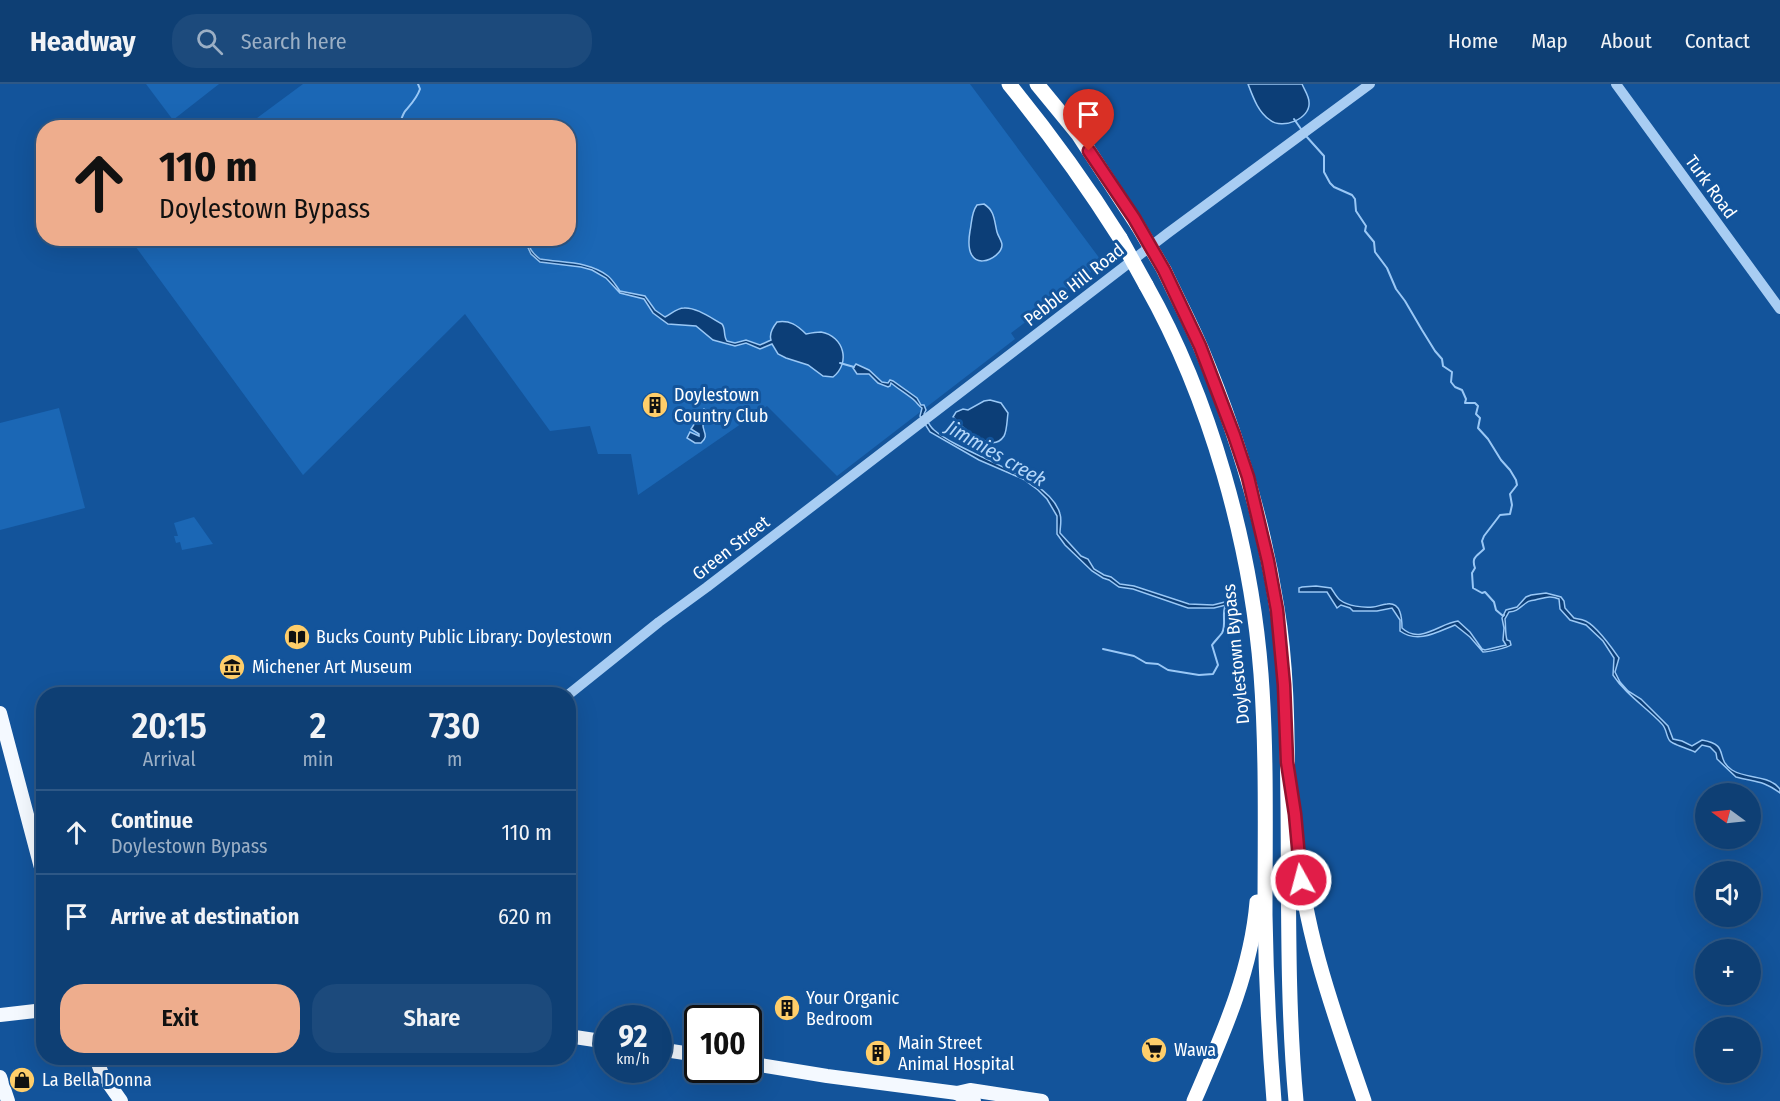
<!DOCTYPE html>
<html lang="en">
<head>
<meta charset="utf-8">
<style>
  body { margin:0; font-family:"Fira Sans Condensed",sans-serif; background:#1c4a7c; color:#f1f3f6; height:100vh; display:flex; flex-direction:column; font-size:22px; white-space:nowrap }
  * { box-sizing:border-box; margin:0 }
  p { font-size:20px; color:#9bafc5 }
  .icon { flex:none; width:33px; height:33px; fill:none; stroke:currentColor; stroke-width:2; stroke-linecap:round; stroke-linejoin:round }
  .map { position:relative; flex:1; overflow:hidden }
  .details { position:absolute; left:36px; top:603px; width:540px; height:378px; display:flex; flex-direction:column; background:#0e3f74; border-radius:24px; box-shadow:0 6px 24px #0002,0 0 0 2px #2e5886 }
  .details>* { flex:none }
  .guide { position:absolute; left:36px; top:36px; width:540px; height:126px; border-radius:24px; box-shadow:0 6px 24px #0002,0 0 0 2px #2e5886; background:#eead8d; color:#111; overflow:hidden }
  .needle { width:39px; rotate:285deg }
  .buttons { position:absolute; left:1695px; top:699px; display:grid; gap:12px }
  .buttons a { display:grid; place-items:center; width:66px; height:66px; border-radius:50%; background:#0e3f74; box-shadow:0 6px 24px #0002,0 0 0 2px #2e5886; font-size:30px }
  .speed { position:absolute; left:594px; top:921px; display:flex; gap:12px; font-size:30px; font-weight:700; text-align:center }
  .speed>* { display:grid; place-content:center; width:78px; height:78px; border-radius:50%; background:#0e3f74; box-shadow:0 6px 24px #0002,0 0 0 2px #2e5886; line-height:1 }
  .speed small { font-size:15px; font-weight:400 }
  .speed .limit { border:3px solid #111; border-radius:9px; background:#fff; color:#111 }
  .pin { position:absolute; display:grid; place-items:center; width:51px; height:51px; color:#fff; margin:-62px -26px; border-radius:50% 50% 50% 0; rotate:-45deg; box-shadow:0 0 6px #0007 }
  .pin .icon { rotate:45deg }
  .me { position:absolute; width:66px; margin:-33px; rotate:353deg; stroke-linejoin:round; filter:drop-shadow(0 0 4px #0008) }
  .turn { display:flex; align-items:center; gap:21px; height:126px; padding:0 24px; font-size:27px }
  .turn .icon { width:78px; height:78px; stroke-width:2.5 }
  .turn b { display:block; font-size:42px; line-height:51px }
  .eta { display:flex; justify-content:space-evenly; align-items:center; height:102px; text-align:center }
  .eta b { font-size:36px; font-weight:600; line-height:42px }
  .cta { display:flex; gap:12px; margin-top:auto; padding:12px 24px }
  .cta a { flex:1; height:69px; border-radius:24px; background:#eead8d; color:#111; font-size:24px; font-weight:600; line-height:69px; text-align:center }
  .cta a+a { background:#1c4a7c; color:#f1f3f6 }
  ul { padding:0; list-style:none }
  li { display:flex; align-items:center; gap:18px; height:84px; padding:0 24px; border-top:2px solid #2e5886 }
  li div { flex:1 }
  li b { display:block; font-size:22px }
  li em { font-style:normal }
  header { display:flex; align-items:center; gap:36px; box-sizing:border-box; height:84px; padding:0 30px; background:#0e3f74; border-bottom:2px solid #2e5886 }
  header strong { font-size:28px }
  nav { display:flex; gap:33px; margin-inline-start:auto; font-size:21px }
  .search { width:420px; height:54px; background:#1c4a7c; display:flex; align-items:center; gap:15px; box-sizing:border-box; padding:0 21px; border-radius:24px; color:#9bafc5; font-size:22px }
  .map>svg:first-child { display:block }
  .green { fill:#1b67b5 }
  .water { fill:#0c3e77; stroke:#9ac8f6; stroke-width:1.5 }
  .lines { fill:none; stroke-linecap:round; stroke-linejoin:round }
  .stream { stroke:#9ac8f6; stroke-width:2 }
  .minor { stroke:#a8cdf3; stroke-width:10 }
  .major { stroke:#f4f9ff; stroke-width:14 }
  .highway { stroke:#fff; stroke-width:15 }
  .highway-bridge { stroke:#fff; stroke-width:15 }
  .route-casing { stroke:#92132f; stroke-width:15 }
  .route { stroke:#e11d48; stroke-width:10 }
  .labels { text-anchor:middle; stroke-width:6; stroke-linejoin:round; paint-order:stroke }
  .street-label { font-size:18px; fill:#fff; stroke:#13549b }
  .poi-label { font-size:18px; fill:#fff; stroke:#13549b; text-anchor:start }
  .water-label { font-size:20px; font-style:italic; fill:#b4d7fa; stroke:#13549b }
</style>
</head>
<body>
<header>
<strong>Headway</strong>
<div class="search"><svg class="icon" aria-label="search" viewBox="0 0 24 24"><circle cx="10" cy="10" r="6"/><path d="M15 15l6 6"/></svg>Search here</div>
<nav><a>Home</a><a>Map</a><a>About</a><a>Contact</a></nav>
</header>
<div class="map">
<svg width="1780" height="1017" viewBox="0 0 1780 1017">
  <rect width="100%" height="100%" fill="#13549b"/>
  <g class="green">
    <polygon points="146,0 219,0 173,36"/>
    <polygon points="303,0 970,0 1103,179 1011,249 1015,255 837,392 767,322 638,411 631,370 598,370 590,342 550,347 465,230 303,391 130,155 568,154 568,44 245,43"/>
    <polygon points="59,324 85,424 0,446 0,339"/>
    <polygon points="194,433 213,460 182,466 180,458 176,459 174,452 178,452 174,439"/>
  </g>
  <g class="water">
    <path d="M1248,0H1302C1304,5 1309,12 1309,18C1311,35 1282,46 1270,36C1258,28 1253,13 1248,0Z"/>
    <path d="M984,120C995,127 994,136 997,148C998,152 1002,157 1002,161C1002,175 962,194 970,147C972,138 971,129 977,121Z"/>
    <path d="M524,155H527C529,164 532,169 540,175C563,179 589,177 608,192C613,196 616,202 620,207L645,212L655,226L665,233C671,230 677,224 684,224C696,223 711,234 722,240C726,245 723,252 727,257L735,259L746,256L760,261L771,256C769,250 773,243 777,238C790,236 797,241 806,250C811,249 816,248 821,248C844,252 851,279 833,293L823,292L808,281L786,274L778,270L772,260L760,265L746,259L735,262L713,256L696,242L668,240L653,229L644,215L620,209L606,194L592,186L581,183L540,178L531,170Z"/>
    <path d="M856,280L869,286L882,298L888,299L890,296L893,297L917,314L921,321H924L926,326L924,330C927,336 929,342 934,346C964,372 1051,393 1060,430C1062,436 1060,443 1060,449L1081,472L1088,475L1094,485L1104,491L1111,493L1120,500L1134,502L1189,520L1213,521L1229,517L1230,520L1214,524H1188L1133,505L1119,503L1109,496L1103,494L1092,487L1065,461L1057,450V432L1047,415L1038,406L1023,395L979,376L930,348L920,332L922,324C919,322 918,320 915,317C910,312 898,305 891,299L890,302L888,303L878,299L869,290H857L853,284Z"/>
    <path d="M990,316L1001,319L1008,329C1007,336 1007,347 1004,352C992,371 962,344 953,333L956,328L963,325L968,326L984,317Z"/>
    <path d="M704,325L719,335L715,340L708,337L703,340C702,348 710,351 701,359H695L687,354L690,348L699,352V350L691,345Z"/>
    <path d="M1316,502L1331,504C1334,508 1336,513 1340,516C1348,522 1363,524 1373,523C1377,523 1382,520 1387,520C1401,518 1402,534 1402,544C1420,561 1440,539 1458,537L1470,548L1482,565L1485,566L1506,561L1503,556L1504,544L1502,534L1506,526L1517,523L1526,513L1531,511L1546,509L1561,513L1564,517L1565,524L1574,534C1577,535 1580,535 1583,536C1595,539 1612,564 1619,574L1615,588L1620,598L1628,607L1641,615L1668,642L1673,655L1682,657L1692,662L1702,656C1731,661 1714,674 1732,686C1744,694 1764,692 1773,699C1776,700 1778,703 1780,705V709C1763,696 1755,698 1736,693L1717,675L1716,669L1710,663L1702,661L1695,668C1691,666 1672,660 1670,657C1666,653 1667,645 1662,640C1646,623 1626,611 1613,591L1614,574L1603,557L1586,541L1570,536L1560,525L1559,515C1549,511 1545,514 1535,516C1531,517 1529,516 1526,519C1519,524 1518,527 1509,528L1505,535C1506,543 1505,549 1507,556L1510,557L1511,561C1507,564 1488,568 1483,568L1470,553L1455,541C1437,548 1418,560 1400,547V536L1392,524L1377,527H1353L1350,524L1341,521L1337,524L1327,508H1299V504L1302,503Z"/>
  </g>
  <g class="lines">
    <g class="stream">
      <polyline points="1294,35 1301,45"/>
      <path d="M398,44C401,38 402,30 406,26C412,19 417,14 420,5L418,0"/>
      <path d="M1306,52L1324,72V88L1330,99L1334,103L1352,111L1355,115L1356,127L1366,142L1365,147L1374,158L1375,168L1387,184L1396,205L1405,217L1422,246L1435,267L1442,275L1443,282L1452,288L1451,298L1455,303L1462,306L1466,315L1465,319H1475L1478,322L1476,330L1480,334L1478,344L1488,355L1501,376L1510,386L1516,396L1517,401L1510,410L1512,421L1510,430L1500,431L1497,435L1484,452L1482,457L1484,465C1477,472 1471,473 1475,484L1472,489L1473,504L1482,509L1485,508L1494,518L1496,526L1503,532L1504,531"/>
      <polyline points="840,279 854,283"/>
      <path d="M1103,565L1134,572L1146,579L1158,580L1168,586L1199,591L1213,590L1218,581L1212,561C1215,557 1219,553 1222,549C1227,540 1221,530 1226,520"/>
    </g>
    <g class="minor">
      <polyline points="1616,0 1780,225"/>
      <polyline points="568,611 659,538 707,503 1168,149 1370,0"/>
    </g>
    <g class="major">
      <polyline points="0,629 44,795"/>
      <polyline points="0,931 44,926"/>
      <polyline points="568,952 608,958"/>
      <polyline points="658,965 698,971"/>
      <polyline points="96,974 102,990 121,1017"/>
      <polyline points="748,979 827,992 957,1009 970,1006 1042,1017"/>
      <polyline points="0,993 8,1017"/>
      <polyline points="957,1009 968,1016 974,1017"/>
    </g>
    <g class="highway">
      <path d="M1009,0C1049,49 1086,100 1120,154"/>
      <polyline points="1037,0 1078,50 1138,142"/>
      <path d="M1164,186C1176,212 1190,238 1201,264C1236,348 1263,434 1277,524C1288,589 1287,657 1288,723C1289,821 1287,919 1296,1017"/>
      <path d="M1146,201C1210,314 1251,461 1261,590C1267,670 1265,751 1265,831C1266,893 1269,955 1274,1017"/>
      <path d="M1297,759C1304,849 1335,932 1364,1017"/>
      <path d="M1194,1017C1222,952 1251,889 1257,818"/>
    </g>
    <g class="highway-bridge">
      <polyline points="1138,142 1164,186"/>
      <polyline points="1120,154 1146,201"/>
    </g>
  </g>
  <g class="lines">
    <g class="route-casing">
      <polyline id="route" points="1089,67 1134,134 1164,186 1200,262 1234,351 1248,393 1268,477 1277,526 1284,601 1287,678 1295,730 1301,796"/>
    </g>
    <use href="#route" class="route"/>
  </g>
  <defs>
    <g id="building-disc" transform="scale(1.35)"><circle r="9.5" fill="#ffce6a" stroke="#13549b"/><path d="M-4-6H4V6H1V3H-1V6H-4ZM-2.5-4.3h1.7v1.8h-1.7ZM.8-4.3h1.7v1.8H.8ZM-2.5-1h1.7V.8h-1.7ZM.8-1h1.7V.8H.8Z" fill="#111"/></g>
    <g id="library-disc" transform="scale(1.35)"><circle r="9.5" fill="#ffce6a" stroke="#13549b"/><path d="M-6-4Q-3-5.5-.7-3.5V5Q-3 3-6 4ZM6-4Q3-5.5 .7-3.5V5Q3 3 6 4Z" fill="#111"/></g>
    <g id="museum-disc" transform="scale(1.35)"><circle r="9.5" fill="#ffce6a" stroke="#13549b"/><path d="M0-6L6-3V-2H-6V-3ZM-5-1h2V3h-2ZM-1-1h2V3h-2ZM3-1h2V3H3ZM-6 4H6V6H-6Z" fill="#111"/></g>
    <g id="supermarket-disc" transform="scale(1.35)"><circle r="9.5" fill="#ffce6a" stroke="#13549b"/><path d="M-6-5.5h2.5l.6 2H6L4.5 2H-2.5L-4.4-4H-6ZM-1.5 3.2a1.3 1.3 0 1 0 .1 0ZM3 3.2a1.3 1.3 0 1 0 .1 0Z" fill="#111"/></g>
    <g id="shop-disc" transform="scale(1.35)"><circle r="9.5" fill="#ffce6a" stroke="#13549b"/><path d="M-5-2.5h2.3a2.7 3.5 0 0 1 5.4 0H5L5.5 6h-11ZM-1.5-2.5h3a1.5 2.3 0 0 0-3 0Z" fill="#111"/></g>
  </defs>
  <g fill-rule="evenodd">
    <use href="#building-disc" x="655" y="321"/>
    <use href="#library-disc" x="297" y="553"/>
    <use href="#museum-disc" x="232" y="583"/>
    <use href="#building-disc" x="787" y="924"/>
    <use href="#supermarket-disc" x="1154" y="966"/>
    <use href="#building-disc" x="878" y="969"/>
    <use href="#shop-disc" x="22" y="996"/>
  </g>
  <g class="labels">
    <g class="street-label">
      <text transform="translate(1711 103) rotate(54)" y="6">Turk Road</text>
      <text transform="translate(1074 201) rotate(-38)" y="6">Pebble Hill Road</text>
      <text transform="translate(731 464) rotate(-38)" y="6">Green Street</text>
      <text transform="translate(1236 570) rotate(-96)" y="6">Doylestown Bypass</text>
    </g>
    <g class="poi-label">
      <text x="674" y="317">Doylestown<tspan x="674" dy="21">Country Club</tspan></text>
      <text x="316" y="559">Bucks County Public Library: Doylestown</text>
      <text x="252" y="589">Michener Art Museum</text>
      <text x="806" y="920">Your Organic<tspan x="806" dy="21">Bedroom</tspan></text>
      <text x="898" y="965">Main Street<tspan x="898" dy="21">Animal Hospital</tspan></text>
      <text x="1174" y="972">Wawa</text>
      <text x="42" y="1002">La Bella Donna</text>
    </g>
    <g class="water-label">
      <text transform="translate(996 369) rotate(30)" y="7">Jimmies creek</text>
    </g>
  </g>
</svg>
<div class="buttons">
<a><svg class="needle" viewBox="-14 -14 28 28"><path d="M0-13l5 13h-10z" fill="#e53935"/><path d="M0 13l5-13h-10z" fill="#9bafc5"/></svg></a>
<a><svg class="icon" aria-label="sound" viewBox="0 0 24 24"><path d="M4 9h4l5-4v14l-5-4H4zM17 9q2 3 0 6"/></svg></a>
<a>+</a>
<a>−</a>
</div>
<div class="speed"><div>92<small>km/h</small></div><div class="limit">100</div></div>
<div class="pin" style="left:1089px;top:67px;background:#d93025"><svg class="icon" aria-label="arrive" viewBox="0 0 24 24"><path d="M6 21V4h12l-3 4 3 4H6"/></svg></div>
<svg class="me" style="left:1301px;top:796px" viewBox="-20 -20 40 40"><circle r="17" fill="#e11d48" stroke="#fff" stroke-width="3"/><path d="M0-11L8 9 0 5-8 9z" fill="#fff"/></svg>
<div class="guide">
<div class="turn"><svg class="icon" aria-label="ahead" viewBox="0 0 24 24"><path d="M12 20V5M6 11l6-6 6 6"/></svg><div><b>110 m</b>Doylestown Bypass</div></div>
</div>
<section class="details">
<div class="eta">
<div><b>20:15</b><p>Arrival</p></div>
<div><b>2</b><p>min</p></div>
<div><b>730</b><p>m</p></div>
</div>
<ul>
<li><svg class="icon" aria-label="ahead" viewBox="0 0 24 24"><path d="M12 20V5M6 11l6-6 6 6"/></svg><div><b>Continue</b><p>Doylestown Bypass</p></div><em>110 m</em></li>
<li><svg class="icon" aria-label="arrive" viewBox="0 0 24 24"><path d="M6 21V4h12l-3 4 3 4H6"/></svg><div><b>Arrive at destination</b></div><em>620 m</em></li>
</ul>
<div class="cta"><a>Exit</a><a>Share</a></div>
</section>
</div>
</body>
</html>
